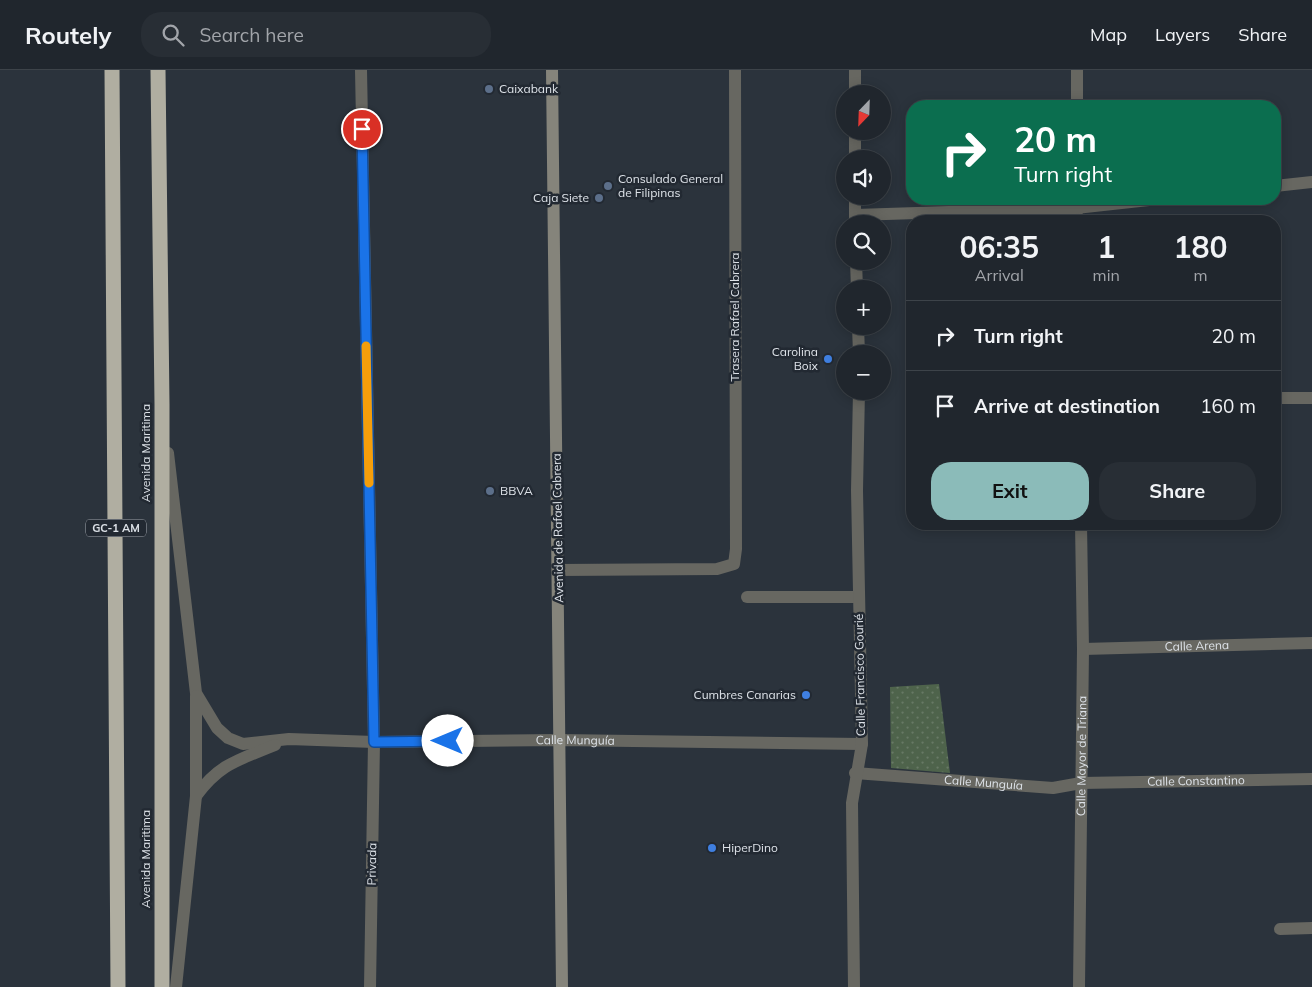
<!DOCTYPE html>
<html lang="en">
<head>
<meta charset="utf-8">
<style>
  body { margin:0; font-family:Mulish,sans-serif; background:#282e35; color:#f1f3f6; height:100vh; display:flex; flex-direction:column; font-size:19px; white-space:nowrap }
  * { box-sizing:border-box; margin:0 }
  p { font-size:16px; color:#a2a5aa }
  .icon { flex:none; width:28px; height:28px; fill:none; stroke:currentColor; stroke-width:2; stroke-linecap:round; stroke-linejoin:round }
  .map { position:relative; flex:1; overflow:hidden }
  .drawer { position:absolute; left:906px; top:145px; width:375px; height:315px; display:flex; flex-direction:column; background:#20262d; border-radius:20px; box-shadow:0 2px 12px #0003,0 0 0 1px #3d4349 }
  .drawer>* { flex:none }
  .hud { position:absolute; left:906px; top:30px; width:375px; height:105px; border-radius:20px; box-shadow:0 2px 12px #0003,0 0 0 1px #3d4349; background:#0b6e4f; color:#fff; overflow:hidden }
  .needle { width:32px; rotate:203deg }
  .tools { position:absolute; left:836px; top:15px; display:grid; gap:10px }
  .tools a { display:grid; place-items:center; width:55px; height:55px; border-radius:50%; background:#20262d; box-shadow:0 2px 12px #0003,0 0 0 1px #3d4349; font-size:25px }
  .pin { position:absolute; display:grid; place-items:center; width:42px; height:42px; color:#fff; margin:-21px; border:2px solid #fff; border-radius:50%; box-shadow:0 1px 5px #0007 }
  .me { position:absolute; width:55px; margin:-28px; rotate:270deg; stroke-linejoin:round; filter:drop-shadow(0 0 4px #0008) }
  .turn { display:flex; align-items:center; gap:18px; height:105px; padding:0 25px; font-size:22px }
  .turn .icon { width:65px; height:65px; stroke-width:2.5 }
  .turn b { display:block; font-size:35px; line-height:42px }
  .eta { display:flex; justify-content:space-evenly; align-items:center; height:85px; text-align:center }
  .eta b { font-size:30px; font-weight:700; line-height:35px }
  .cta { display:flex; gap:10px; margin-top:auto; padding:10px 25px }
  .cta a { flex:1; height:58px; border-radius:20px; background:#8bbbb9; color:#111; font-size:20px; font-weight:700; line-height:58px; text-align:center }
  .cta a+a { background:#282e35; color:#f1f3f6 }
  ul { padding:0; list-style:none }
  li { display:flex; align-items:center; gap:15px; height:70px; padding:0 25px; border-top:1px solid #3d4349 }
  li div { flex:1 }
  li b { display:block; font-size:19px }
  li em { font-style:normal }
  header { display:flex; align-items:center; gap:30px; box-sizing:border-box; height:70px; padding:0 25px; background:#20262d; border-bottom:1px solid #3d4349 }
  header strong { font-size:24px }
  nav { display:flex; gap:28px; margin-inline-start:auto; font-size:18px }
  .search { width:350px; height:45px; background:#282e35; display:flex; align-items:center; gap:12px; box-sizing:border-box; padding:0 18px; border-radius:20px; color:#a2a5aa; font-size:19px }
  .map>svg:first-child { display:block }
  .park { fill:url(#park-dots) }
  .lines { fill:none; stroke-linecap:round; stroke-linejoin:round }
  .lane { stroke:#676761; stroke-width:12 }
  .street { stroke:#676761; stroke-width:12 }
  .secondary { stroke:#85847b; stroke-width:12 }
  .highway { stroke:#b0aea1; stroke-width:15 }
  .route-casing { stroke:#114b97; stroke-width:12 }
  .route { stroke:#1a73e8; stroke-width:9 }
  .slow { stroke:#f59e0b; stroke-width:9 }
  .service-dot { fill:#5c6f8a; stroke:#222932; stroke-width:2 }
  .shop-dot { fill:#3f7fe0; stroke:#222932; stroke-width:2 }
  .labels { text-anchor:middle; stroke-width:5; stroke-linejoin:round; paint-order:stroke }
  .shield { fill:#222932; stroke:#a5aab1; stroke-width:1 }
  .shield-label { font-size:11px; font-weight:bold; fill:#dde2e8 }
  .poi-label { font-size:12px; fill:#dde2e8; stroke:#222932; text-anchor:start }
  .street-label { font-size:12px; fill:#dde2e8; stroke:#222932 }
</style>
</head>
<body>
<header>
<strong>Routely</strong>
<div class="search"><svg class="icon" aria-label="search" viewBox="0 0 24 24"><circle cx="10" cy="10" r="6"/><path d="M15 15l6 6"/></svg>Search here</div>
<nav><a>Map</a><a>Layers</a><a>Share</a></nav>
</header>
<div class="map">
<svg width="1312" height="917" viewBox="0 0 1312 917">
  <defs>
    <pattern id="park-dots" width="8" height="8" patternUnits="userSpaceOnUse" patternTransform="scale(1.25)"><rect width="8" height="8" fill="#4e634b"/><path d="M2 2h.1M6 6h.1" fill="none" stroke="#677965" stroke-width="1.8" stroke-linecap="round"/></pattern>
  </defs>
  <rect width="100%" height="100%" fill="#2b333c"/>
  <polygon class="park" points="939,614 950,703 891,698 890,617"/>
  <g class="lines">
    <g class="lane">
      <polyline points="361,0 374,672 370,917"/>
      <polyline points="558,500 717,499 734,494 736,479 735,0"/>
      <polyline points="747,527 858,527"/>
    </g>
    <g class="street">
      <polyline points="855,24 855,0"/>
      <polyline points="1077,36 1077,0"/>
      <polyline points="855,89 855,61"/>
      <polyline points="1275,116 1312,112"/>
      <polyline points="855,126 855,154"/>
      <polyline points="1076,129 1077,151"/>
      <polyline points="855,145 1076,138 1158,129"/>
      <polyline points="856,191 857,219"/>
      <polyline points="858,256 859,284"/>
      <polyline points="1275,328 1312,328"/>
      <path id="s1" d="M168,383L196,623L217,658L228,668L243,674L289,669L374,672L559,670L862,674"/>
      <path id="s2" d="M1083,579L1312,573"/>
      <path id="s3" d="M855,703L1053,718L1081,713L1312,709"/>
      <path d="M196,726C220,693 239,690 275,675"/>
      <polyline points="1280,859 1312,858"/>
      <polyline points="176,917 196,726 196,626"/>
      <polyline points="854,917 852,733 862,674 857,420 859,321"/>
      <path id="s4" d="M1079,917L1083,579L1081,454"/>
    </g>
    <polyline class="secondary" points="552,0 562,917"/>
    <g class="highway">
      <polyline points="112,0 118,917"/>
      <polyline points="158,0 162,334 162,917"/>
    </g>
  </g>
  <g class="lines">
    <g class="route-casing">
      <polyline id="route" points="362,59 374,672 448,671"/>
    </g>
    <use href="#route" class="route"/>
    <polyline class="slow" points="366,276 369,413"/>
  </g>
  <g class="service-dot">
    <circle cx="489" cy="19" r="5"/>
    <circle cx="608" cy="116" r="5"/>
    <circle cx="599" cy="128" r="5"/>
    <circle cx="490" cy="421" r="5"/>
  </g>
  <g class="shop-dot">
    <circle cx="828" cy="289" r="5"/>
    <circle cx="806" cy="625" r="5"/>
    <circle cx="712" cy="778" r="5"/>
  </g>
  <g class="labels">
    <rect class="shield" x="86" y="449.5" width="60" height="17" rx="4"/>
    <g class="shield-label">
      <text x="116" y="462">GC-1 AM</text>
    </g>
    <g class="poi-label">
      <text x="499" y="23">Caixabank</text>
      <text x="618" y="113">Consulado General<tspan x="618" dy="14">de Filipinas</tspan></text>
      <text x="589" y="132" text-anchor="end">Caja Siete</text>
      <text x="818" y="286" text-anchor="end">Carolina<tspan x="818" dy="14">Boix</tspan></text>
      <text x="500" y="425">BBVA</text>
      <text x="796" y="629" text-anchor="end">Cumbres Canarias</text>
      <text x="722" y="782">HiperDino</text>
    </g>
    <g class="street-label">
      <text transform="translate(735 247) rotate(-90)" y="4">Trasera Rafael Cabrera</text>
      <text transform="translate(146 383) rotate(-90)" y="4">Avenida Maritima</text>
      <text transform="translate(558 458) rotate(-91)" y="4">Avenida de Rafael Cabrera</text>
      <text dy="4" stroke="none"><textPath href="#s2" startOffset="114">Calle Arena</textPath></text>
      <text transform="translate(860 605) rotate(-91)" y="4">Calle Francisco Gourié</text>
      <text dy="4" stroke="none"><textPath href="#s1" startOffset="646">Calle Munguía</textPath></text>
      <text dy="4" stroke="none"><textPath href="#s4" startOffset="231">Calle Mayor de Triana</textPath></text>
      <text dy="4" stroke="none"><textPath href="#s3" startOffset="342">Calle Constantino</textPath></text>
      <text dy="4" stroke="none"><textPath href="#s3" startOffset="129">Calle Munguía</textPath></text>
      <text transform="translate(146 789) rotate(-90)" y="4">Avenida Maritima</text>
      <text transform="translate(372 794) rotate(-89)" y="4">Privada</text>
    </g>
  </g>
</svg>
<div class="tools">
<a><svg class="needle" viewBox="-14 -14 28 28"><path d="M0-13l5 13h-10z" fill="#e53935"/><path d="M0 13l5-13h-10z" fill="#a2a5aa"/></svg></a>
<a><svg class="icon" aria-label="sound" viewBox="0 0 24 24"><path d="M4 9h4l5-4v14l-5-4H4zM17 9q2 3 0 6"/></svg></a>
<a><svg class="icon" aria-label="search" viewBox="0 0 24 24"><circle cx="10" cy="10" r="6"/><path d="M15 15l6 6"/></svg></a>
<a>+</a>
<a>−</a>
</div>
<div class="pin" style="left:362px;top:59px;background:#d93025"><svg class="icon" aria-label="arrive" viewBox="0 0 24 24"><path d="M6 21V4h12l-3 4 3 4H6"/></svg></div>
<svg class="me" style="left:448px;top:671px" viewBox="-20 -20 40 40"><circle r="19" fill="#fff"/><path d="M0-13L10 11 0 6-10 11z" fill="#1a73e8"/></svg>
<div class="hud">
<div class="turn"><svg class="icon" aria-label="right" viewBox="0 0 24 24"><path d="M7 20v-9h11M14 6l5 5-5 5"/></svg><div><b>20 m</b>Turn right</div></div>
</div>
<section class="drawer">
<div class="eta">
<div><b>06:35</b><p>Arrival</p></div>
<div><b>1</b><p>min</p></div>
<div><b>180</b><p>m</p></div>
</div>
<ul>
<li><svg class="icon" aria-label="right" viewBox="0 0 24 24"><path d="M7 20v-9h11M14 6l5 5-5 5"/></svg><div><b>Turn right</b></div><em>20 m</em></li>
<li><svg class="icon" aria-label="arrive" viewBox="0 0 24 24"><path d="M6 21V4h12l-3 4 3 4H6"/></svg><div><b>Arrive at destination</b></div><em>160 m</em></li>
</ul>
<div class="cta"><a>Exit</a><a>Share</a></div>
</section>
</div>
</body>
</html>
